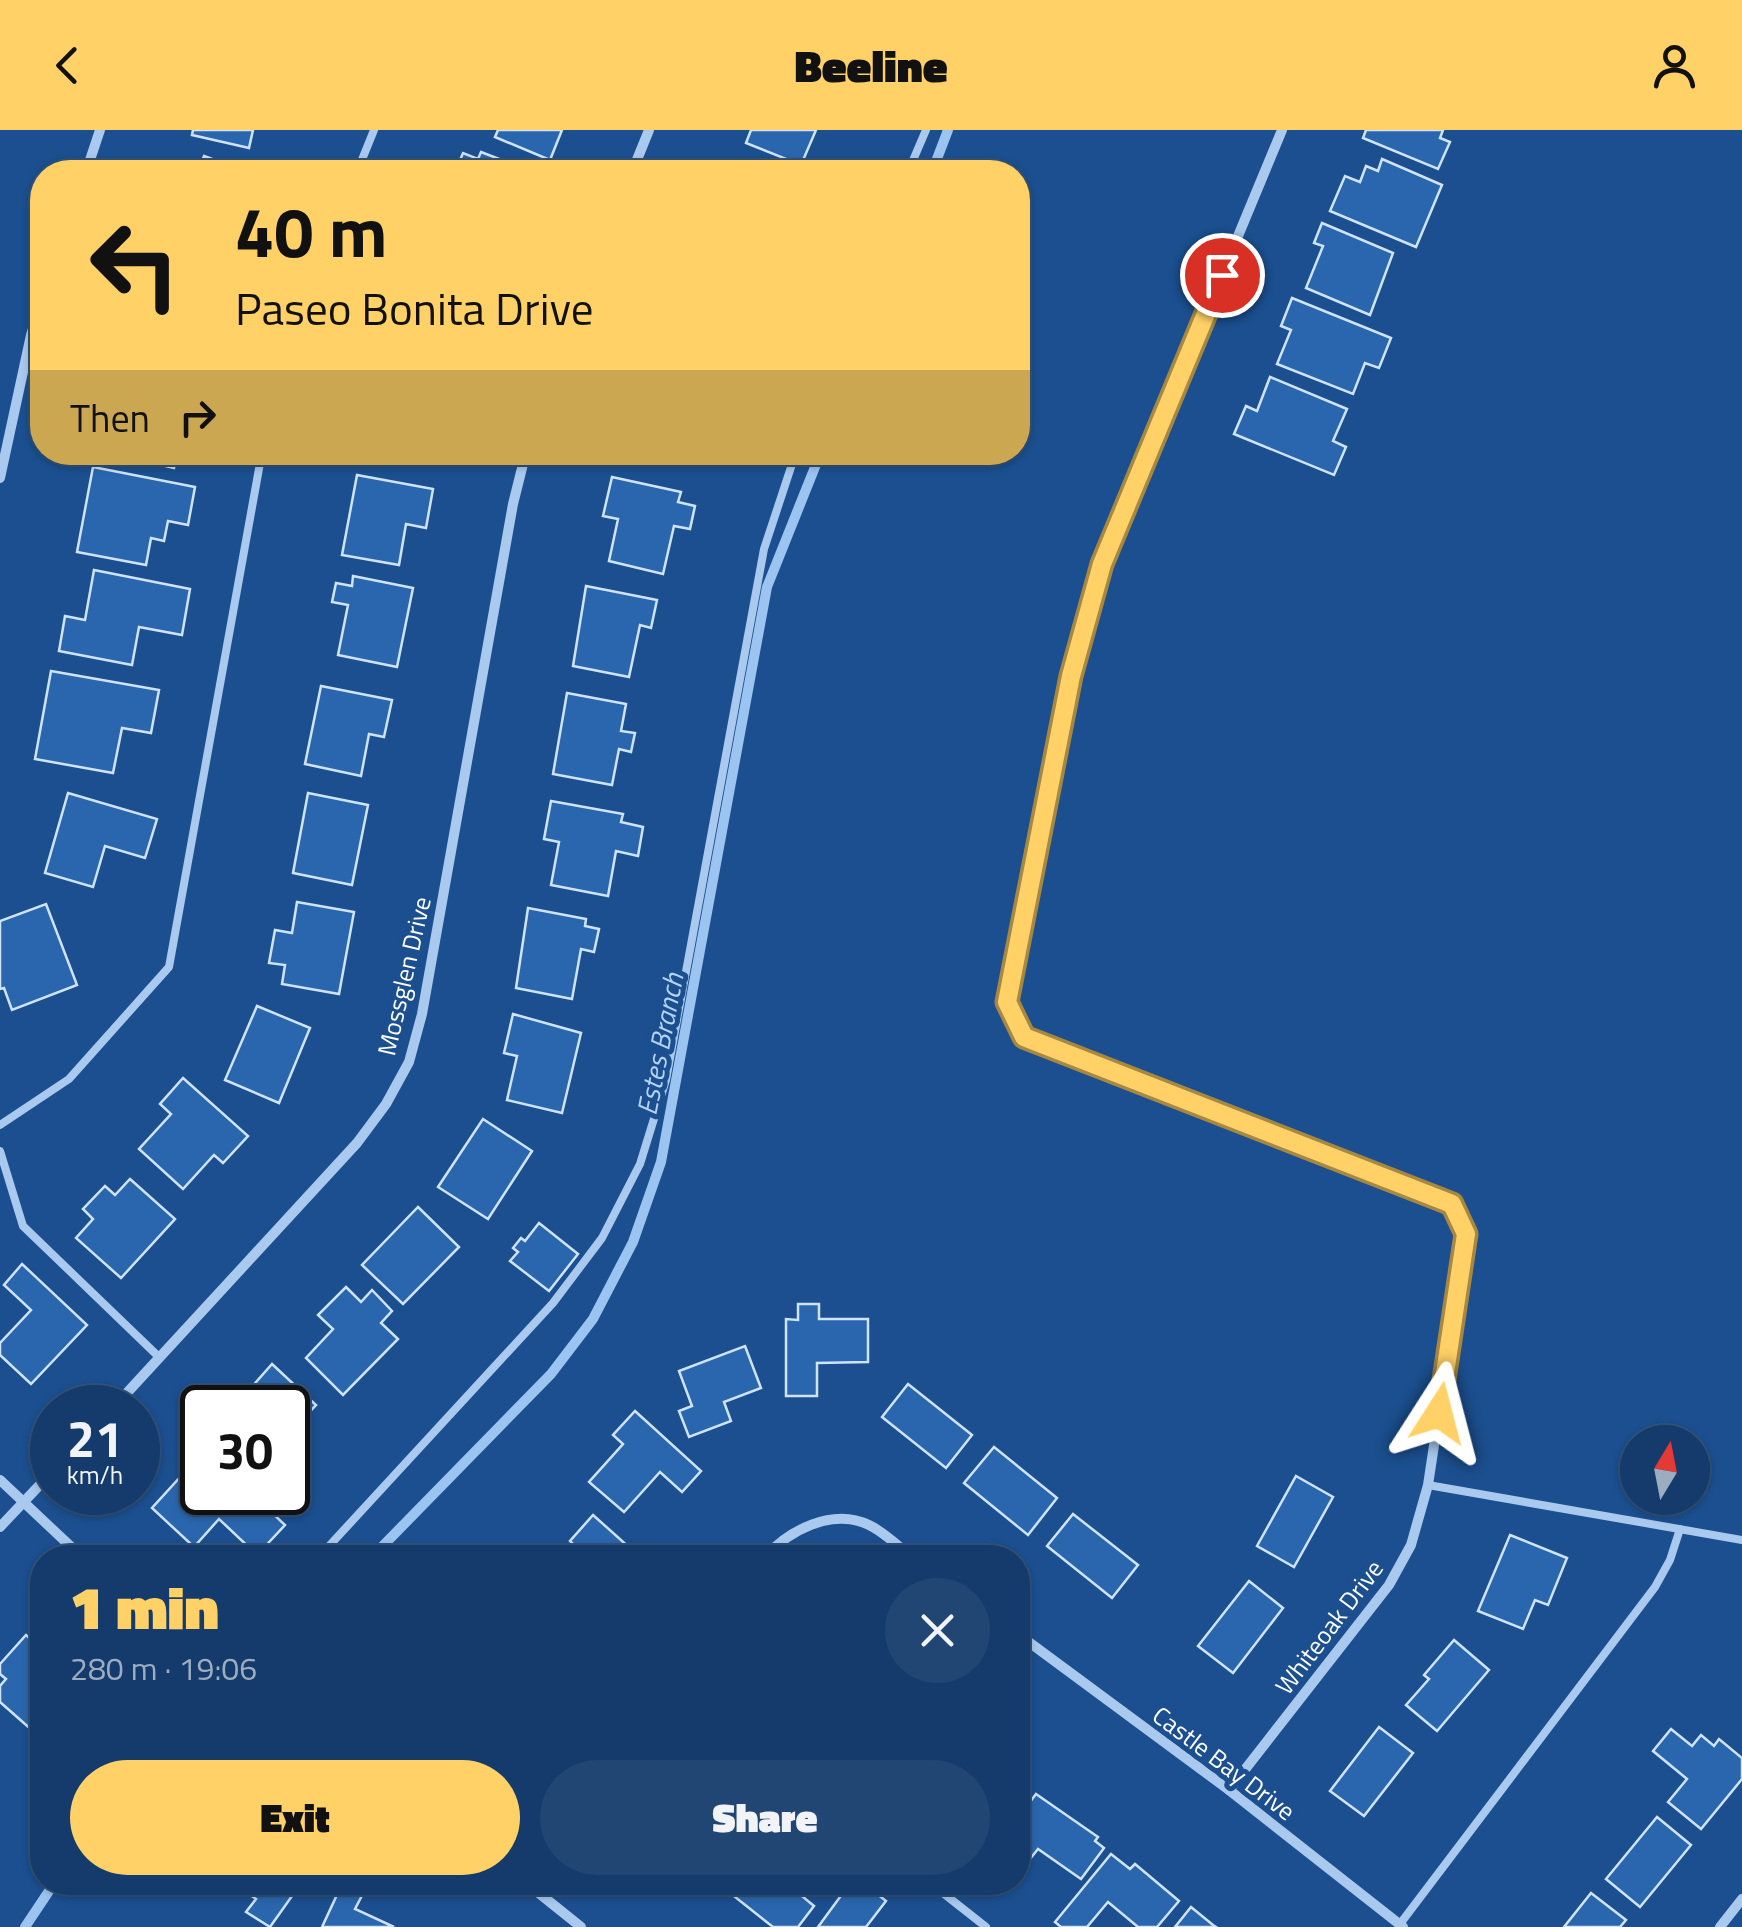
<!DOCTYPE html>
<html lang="en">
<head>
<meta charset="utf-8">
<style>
  body { margin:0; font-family:"Titillium Web",sans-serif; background:#214673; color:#f1f3f6; height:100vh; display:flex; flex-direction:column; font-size:38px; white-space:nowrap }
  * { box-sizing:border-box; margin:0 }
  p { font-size:32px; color:#9dadc1 }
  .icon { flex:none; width:55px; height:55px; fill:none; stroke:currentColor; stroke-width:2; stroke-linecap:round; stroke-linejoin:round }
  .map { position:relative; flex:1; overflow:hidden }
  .panel { position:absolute; left:30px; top:1415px; width:1000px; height:350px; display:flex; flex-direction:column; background:#143b6b; border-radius:40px; box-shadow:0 2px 8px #0004,0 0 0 2px #33557e }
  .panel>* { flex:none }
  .banner { position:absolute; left:30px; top:30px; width:1000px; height:305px; border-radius:40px; box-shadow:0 2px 8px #0004,0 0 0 2px #33557e; background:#ffd166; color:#111; overflow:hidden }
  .needle { width:65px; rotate:10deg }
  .buttons { position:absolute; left:1620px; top:1295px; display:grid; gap:20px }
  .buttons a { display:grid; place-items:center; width:90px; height:90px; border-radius:50%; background:#143b6b; box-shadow:0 2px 8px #0004,0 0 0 2px #33557e; font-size:50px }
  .speed { position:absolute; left:30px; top:1255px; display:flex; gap:20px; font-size:50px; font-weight:700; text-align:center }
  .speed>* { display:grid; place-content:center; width:130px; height:130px; border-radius:50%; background:#143b6b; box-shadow:0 2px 8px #0004,0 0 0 2px #33557e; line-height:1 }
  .speed small { font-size:25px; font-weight:400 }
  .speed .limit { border:5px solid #111; border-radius:15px; background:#fff; color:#111 }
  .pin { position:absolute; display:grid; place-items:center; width:85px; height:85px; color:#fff; margin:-42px; border:5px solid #fff; border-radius:50%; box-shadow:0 2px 10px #0007 }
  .me { position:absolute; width:110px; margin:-55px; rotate:9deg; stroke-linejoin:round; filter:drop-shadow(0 0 8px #0008) }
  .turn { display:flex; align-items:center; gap:35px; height:210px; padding:0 40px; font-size:45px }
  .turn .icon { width:130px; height:130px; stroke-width:2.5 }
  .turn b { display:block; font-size:70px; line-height:85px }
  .then { display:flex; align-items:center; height:95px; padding:0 40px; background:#0003; gap:20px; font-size:38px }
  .round { display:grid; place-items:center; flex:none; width:105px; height:105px; border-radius:52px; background:#214673 }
  .head { display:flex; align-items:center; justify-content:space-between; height:170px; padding:0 40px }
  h1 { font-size:60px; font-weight:800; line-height:75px; color:#ffd166 }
  .cta { display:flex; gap:20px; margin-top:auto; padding:20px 40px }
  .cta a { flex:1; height:115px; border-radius:60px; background:#ffd166; color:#111; font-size:40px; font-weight:800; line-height:115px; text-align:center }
  .cta a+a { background:#214673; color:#f1f3f6 }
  header { display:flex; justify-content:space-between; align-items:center; height:130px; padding:0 40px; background:#ffd166; color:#111; font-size:45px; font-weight:800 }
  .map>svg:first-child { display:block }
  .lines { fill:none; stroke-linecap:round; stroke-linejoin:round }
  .stream { stroke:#9cc4f0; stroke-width:10 }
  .building { fill:#2a66ad; stroke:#cfe3fa; stroke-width:2.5 }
  .service { stroke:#a9c9ee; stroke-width:8 }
  .minor { stroke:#a9c9ee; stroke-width:10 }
  .route-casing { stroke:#a68842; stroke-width:25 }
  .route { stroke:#ffd166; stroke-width:18 }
  .labels { text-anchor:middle; stroke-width:10; stroke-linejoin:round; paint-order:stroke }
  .street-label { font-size:25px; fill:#fff; stroke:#1b4f8f }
  .water-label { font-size:28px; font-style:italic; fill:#b5d3f5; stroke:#1b4f8f }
</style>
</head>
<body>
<header><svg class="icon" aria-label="back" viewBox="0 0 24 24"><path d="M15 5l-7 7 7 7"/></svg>Beeline<svg class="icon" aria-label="person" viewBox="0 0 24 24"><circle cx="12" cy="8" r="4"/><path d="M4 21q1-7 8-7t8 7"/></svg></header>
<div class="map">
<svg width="1742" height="1797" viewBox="0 0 1742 1797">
  <rect width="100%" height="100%" fill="#1b4f8f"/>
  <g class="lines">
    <g class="stream">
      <polyline points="932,42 948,0"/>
      <polyline points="371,1428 551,1244 593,1189 633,1112 661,1032 767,457 821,322"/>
      <polyline points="25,1797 55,1752"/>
    </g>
  </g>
  <g class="building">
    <polygon points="193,0 253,0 249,18 192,5"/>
    <polygon points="498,0 562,0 550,30 495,7"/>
    <polygon points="751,0 816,0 801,35 746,13"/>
    <polygon points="1366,0 1443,0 1440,8 1450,12 1438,39 1363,8"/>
    <polygon points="481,22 533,42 455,42 463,23 478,29"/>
    <polygon points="204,26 248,42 198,42"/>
    <polygon points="1382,29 1442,55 1416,117 1330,81 1345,46 1360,52 1366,36 1378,41"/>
    <polygon points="727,31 753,42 722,42"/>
    <polygon points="1322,93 1393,123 1370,185 1306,158 1323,116 1314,113"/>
    <polygon points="1292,168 1391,208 1379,238 1365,233 1353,264 1277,234 1291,200 1281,196"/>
    <polygon points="1270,247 1347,279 1333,311 1346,317 1334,345 1234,304 1246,276 1257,281"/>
    <polygon points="105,322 178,322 174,338"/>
    <polygon points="399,322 438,322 435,333"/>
    <polygon points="646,322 680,322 676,334"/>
    <polygon points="93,337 195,357 188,395 168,391 164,411 151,408 146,435 77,422"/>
    <polygon points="357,345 433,359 426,398 406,394 399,435 342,425"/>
    <polygon points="612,347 681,362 678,372 695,376 690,399 674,396 663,444 609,431 618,389 603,386"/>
    <polygon points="94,440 190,459 182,505 139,497 132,535 59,521 65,486 85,490"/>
    <polygon points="353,446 413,458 397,537 338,525 348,475 332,472 336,453 352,456"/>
    <polygon points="586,456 657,470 651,498 640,495 629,547 573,536"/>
    <polygon points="51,541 159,560 151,603 122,598 113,643 35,629"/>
    <polygon points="321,556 392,570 384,607 369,604 361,646 305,634"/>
    <polygon points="567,563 626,574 621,601 635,603 631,622 619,619 612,655 553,644"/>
    <polygon points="68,663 157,689 145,728 105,716 93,757 45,743"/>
    <polygon points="308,663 368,675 352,755 293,743"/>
    <polygon points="551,671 623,684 621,692 643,697 638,726 616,721 608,766 551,755 559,712 544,709"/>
    <polygon points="297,772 354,782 339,864 282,854 285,835 269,833 275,800 292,803"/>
    <polygon points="46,774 77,855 12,880 4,858 0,859 0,791"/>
    <polygon points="528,778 586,789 585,796 599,799 594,822 581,819 572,869 516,858"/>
    <polygon points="257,876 310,898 279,973 225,950"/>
    <polygon points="513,884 581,903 562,983 507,970 517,926 504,923"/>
    <polygon points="183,948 248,1006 223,1033 214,1025 183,1059 139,1019 171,984 160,974"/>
    <polygon points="483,989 532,1021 488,1089 438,1057"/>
    <polygon points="130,1049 175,1089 121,1148 76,1108 93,1089 83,1079 105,1056 115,1065"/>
    <polygon points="418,1077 459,1117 403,1174 362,1135"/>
    <polygon points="539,1093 578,1124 549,1161 510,1131 518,1122 513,1118 521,1108 525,1111"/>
    <polygon points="22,1134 87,1195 31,1254 0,1225 0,1213 31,1180 4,1155"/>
    <polygon points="346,1157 361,1172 372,1160 392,1181 381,1193 398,1209 343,1265 306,1228 333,1199 318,1185"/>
    <polygon points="798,1174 819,1174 819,1189 868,1189 868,1232 817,1233 817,1266 786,1266 786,1189 798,1190"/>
    <polygon points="745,1216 761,1258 724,1272 731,1291 689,1307 679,1281 692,1276 679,1241"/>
    <polygon points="272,1234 316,1275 288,1305 288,1278 233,1278"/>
    <polygon points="908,1254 972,1305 946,1338 882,1287"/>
    <polygon points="635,1281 701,1341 682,1362 660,1342 624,1382 589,1352 623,1314 613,1305"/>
    <polygon points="994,1317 1057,1368 1028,1405 964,1353"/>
    <polygon points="202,1344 202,1362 250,1362 285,1395 257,1425 219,1389 194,1417 152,1378 182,1345 192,1355"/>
    <polygon points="1296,1346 1333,1367 1294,1437 1257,1416"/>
    <polygon points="1073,1384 1138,1435 1112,1468 1047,1416"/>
    <polygon points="593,1385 640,1427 640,1428 580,1428 583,1424 570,1411"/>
    <polygon points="1510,1405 1567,1428 1548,1475 1535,1470 1523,1499 1478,1481"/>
    <polygon points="1249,1451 1283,1478 1233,1543 1198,1516"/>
    <polygon points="26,1505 36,1514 42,1508 42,1609 0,1572 0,1556 6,1549 0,1544 0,1534"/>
    <polygon points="1454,1510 1489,1540 1437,1601 1406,1575 1429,1549 1424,1545"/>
    <polygon points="1379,1597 1413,1623 1364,1686 1330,1661"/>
    <polygon points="1671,1599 1692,1616 1701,1605 1714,1616 1719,1609 1742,1628 1742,1649 1701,1699 1668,1672 1687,1649 1653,1621"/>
    <polygon points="1036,1664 1098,1707 1095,1711 1104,1718 1081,1749 1038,1719 1030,1729 1025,1725 1018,1735 1018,1688"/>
    <polygon points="1657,1687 1691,1715 1640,1777 1606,1749"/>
    <polygon points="1111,1724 1130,1739 1135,1734 1179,1771 1157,1797 1138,1797 1108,1772 1087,1797 1061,1797 1055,1792"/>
    <polygon points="232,1752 302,1752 270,1797 246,1782 256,1769"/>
    <polygon points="343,1752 367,1756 355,1779 394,1797 322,1797"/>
    <polygon points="722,1752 785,1752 814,1776 798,1797 773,1797 720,1755"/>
    <polygon points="851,1752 862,1752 886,1771 866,1797 818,1797"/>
    <polygon points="1591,1763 1626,1790 1620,1797 1564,1797"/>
    <polygon points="1191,1777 1213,1795 1216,1797 1175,1797"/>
  </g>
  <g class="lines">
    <g class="service">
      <polyline points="357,42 374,0"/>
      <polyline points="908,42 926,0"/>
      <polyline points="0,995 69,949 169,837 262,322"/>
      <polyline points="0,1021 23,1096 160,1228"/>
      <polyline points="1428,1355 1742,1410"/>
      <polyline points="318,1428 553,1173 602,1108 640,1034 666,950 764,419 796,322"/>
      <polyline points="929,1752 986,1797"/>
      <polyline points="1400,1794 1655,1457 1670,1430 1680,1399"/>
    </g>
    <g class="minor">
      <polyline points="86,42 100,0"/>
      <polyline points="632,42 649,0"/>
      <polyline points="0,348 31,205 42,170"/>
      <polyline points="113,1278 357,1013 386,974 409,932 422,884 513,374 526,322"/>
      <polyline points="0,1350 83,1428"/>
      <polyline points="0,1397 52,1342"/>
      <path d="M764,1428C788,1401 832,1377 869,1395C884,1402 899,1417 913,1428"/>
      <polyline points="1018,1504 1229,1660 1403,1797"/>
      <polyline points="1229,1660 1389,1455 1411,1415 1428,1355 1466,1104 1452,1074 1024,907 1007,872 1071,546 1102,434 1282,0"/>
      <polyline points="525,1752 581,1797"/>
      <polyline points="1720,1797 1742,1769"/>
    </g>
  </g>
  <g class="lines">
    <g class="route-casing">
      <polyline id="route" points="1222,145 1102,434 1071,546 1007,872 1024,907 1452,1074 1466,1104 1439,1283"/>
    </g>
    <use href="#route" class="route"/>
  </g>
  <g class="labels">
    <g class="street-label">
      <text transform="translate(404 846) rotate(-77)" y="9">Mossglen Drive</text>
      <text transform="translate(1329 1497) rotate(-53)" y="9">Whiteoak Drive</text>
      <text transform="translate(1224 1633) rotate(37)" y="9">Castle Bay Drive</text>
    </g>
    <g class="water-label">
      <text transform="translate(660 914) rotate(-79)" y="10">Estes Branch</text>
    </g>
  </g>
</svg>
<div class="buttons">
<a><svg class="needle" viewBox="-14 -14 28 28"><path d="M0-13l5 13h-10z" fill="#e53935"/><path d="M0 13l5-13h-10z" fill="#9dadc1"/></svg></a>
</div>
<div class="speed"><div>21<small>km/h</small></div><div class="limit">30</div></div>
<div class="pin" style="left:1222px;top:145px;background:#d93025"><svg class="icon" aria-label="arrive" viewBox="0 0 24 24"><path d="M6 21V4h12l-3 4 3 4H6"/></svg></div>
<svg class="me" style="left:1439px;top:1283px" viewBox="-20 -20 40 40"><path d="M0-17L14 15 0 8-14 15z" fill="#ffd166" stroke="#fff" stroke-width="4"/></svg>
<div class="banner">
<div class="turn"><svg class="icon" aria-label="left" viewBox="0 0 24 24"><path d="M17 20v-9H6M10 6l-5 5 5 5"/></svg><div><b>40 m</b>Paseo Bonita Drive</div></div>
<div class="then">Then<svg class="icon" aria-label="right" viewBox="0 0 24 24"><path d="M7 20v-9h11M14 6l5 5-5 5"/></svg></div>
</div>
<section class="panel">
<div class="head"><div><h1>1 min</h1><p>280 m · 19:06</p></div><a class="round"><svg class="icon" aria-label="close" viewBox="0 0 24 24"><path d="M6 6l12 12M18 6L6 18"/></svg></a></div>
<div class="cta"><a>Exit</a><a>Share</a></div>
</section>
</div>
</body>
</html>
